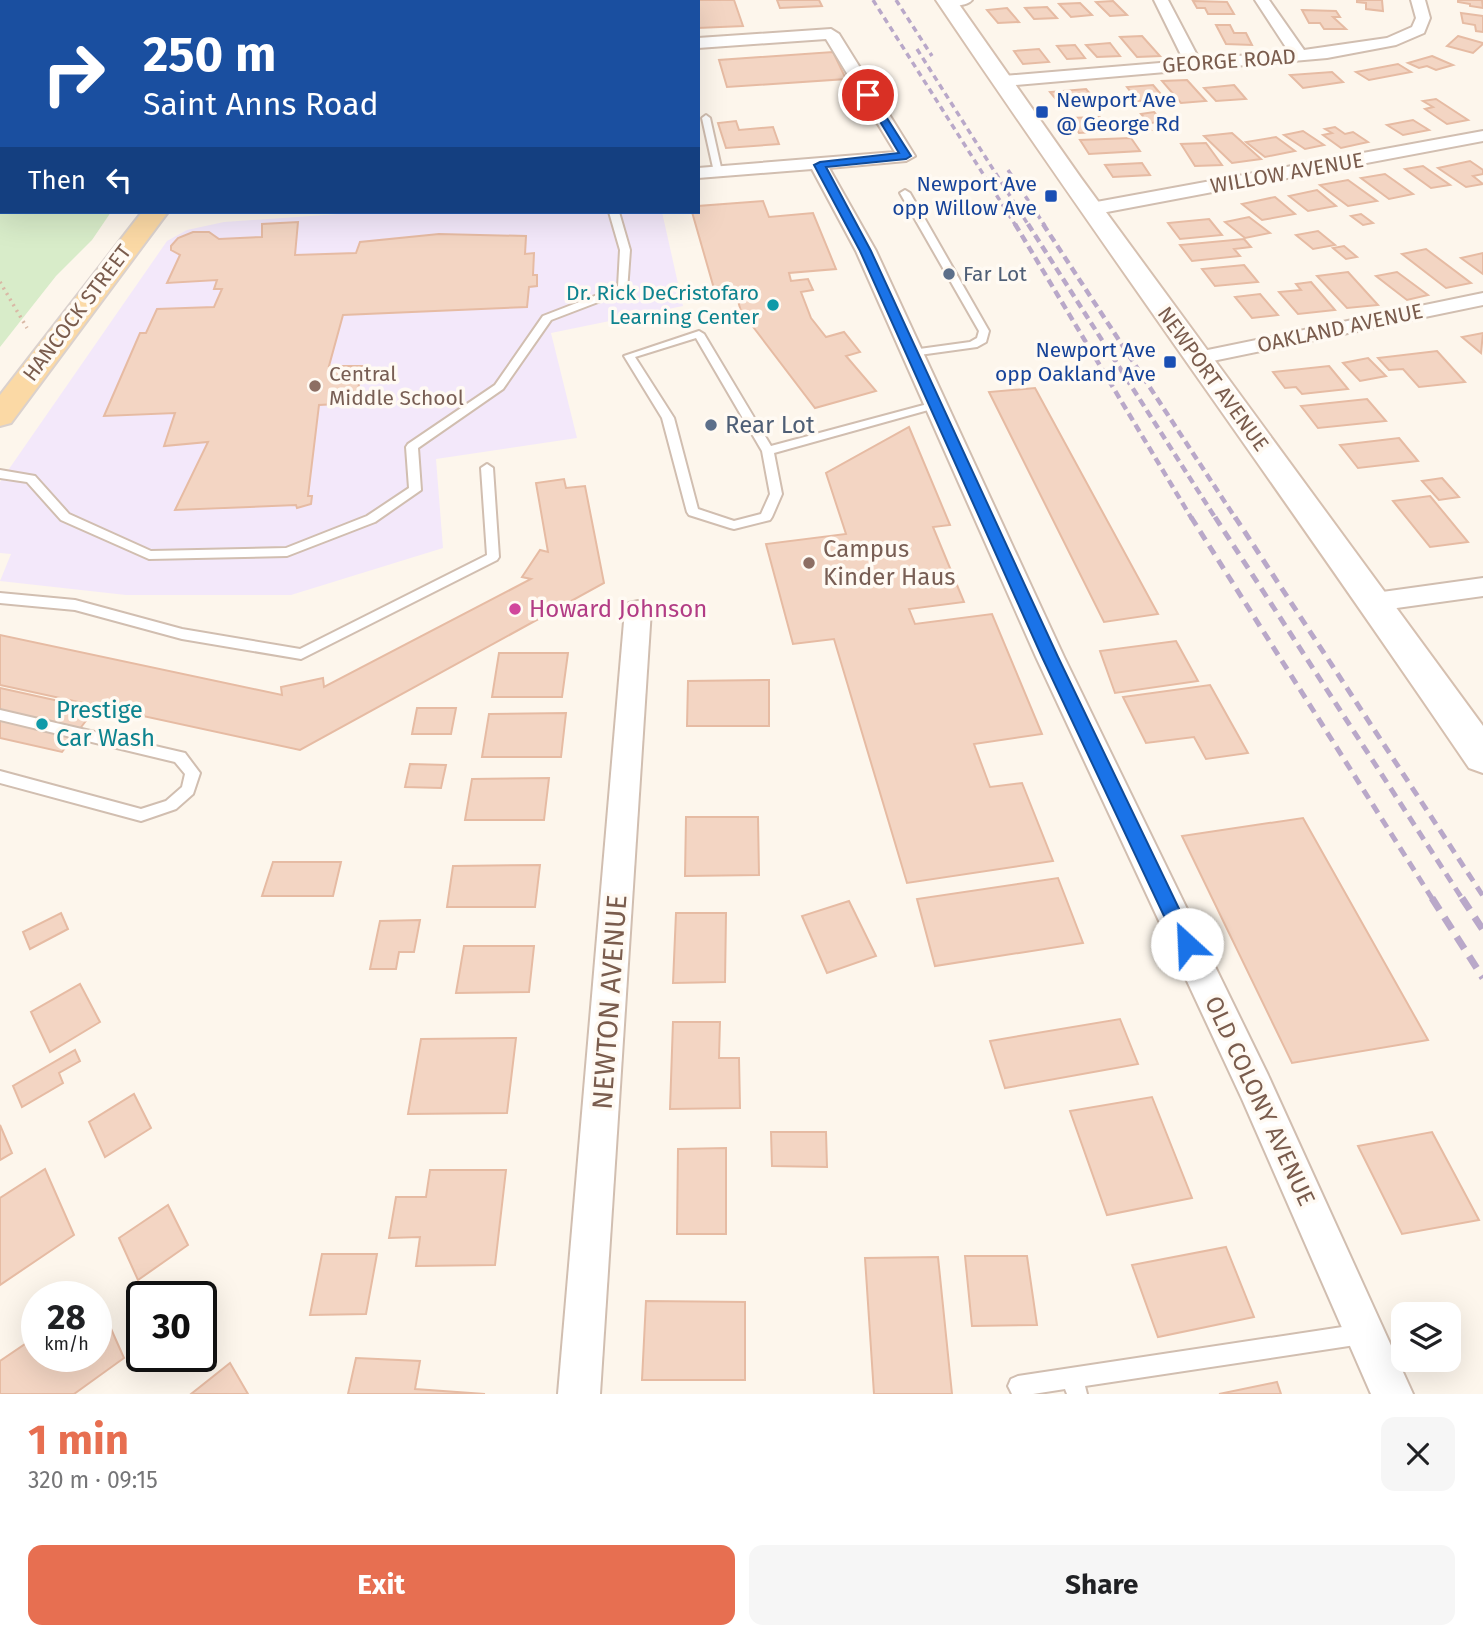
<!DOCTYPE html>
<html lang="en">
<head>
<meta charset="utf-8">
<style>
  body { margin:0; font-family:"Fira Sans",sans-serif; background:#f6f6f6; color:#202124; height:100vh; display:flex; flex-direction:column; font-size:26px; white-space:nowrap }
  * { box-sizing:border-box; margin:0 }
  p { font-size:23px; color:#757577 }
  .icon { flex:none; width:38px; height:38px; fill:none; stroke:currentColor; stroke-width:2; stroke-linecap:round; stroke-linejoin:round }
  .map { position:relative; height:1394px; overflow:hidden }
  .panel { display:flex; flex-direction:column; background:#fff; flex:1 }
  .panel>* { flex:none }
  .banner { position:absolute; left:0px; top:0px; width:700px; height:214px; box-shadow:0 7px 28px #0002; background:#1a4fa0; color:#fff; overflow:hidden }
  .fabs { position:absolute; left:1391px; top:1302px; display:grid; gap:14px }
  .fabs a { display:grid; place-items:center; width:70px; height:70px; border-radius:14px; background:#fff; box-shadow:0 7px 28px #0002; font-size:35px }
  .speed { position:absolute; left:21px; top:1281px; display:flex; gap:14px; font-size:35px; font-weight:700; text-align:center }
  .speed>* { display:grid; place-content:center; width:91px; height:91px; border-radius:50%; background:#fff; box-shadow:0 7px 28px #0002; line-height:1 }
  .speed small { font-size:18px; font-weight:400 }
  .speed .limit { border:4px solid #111; border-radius:10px; background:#fff; color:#111 }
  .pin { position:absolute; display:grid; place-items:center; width:60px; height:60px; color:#fff; margin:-30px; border:4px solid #fff; border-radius:50%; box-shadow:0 2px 7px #0007 }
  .me { position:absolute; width:77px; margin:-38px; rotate:335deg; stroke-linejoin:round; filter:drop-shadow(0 0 5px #0008) }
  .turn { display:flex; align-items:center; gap:24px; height:147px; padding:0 28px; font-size:32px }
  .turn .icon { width:91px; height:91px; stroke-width:2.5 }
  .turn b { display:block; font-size:49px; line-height:60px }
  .then { display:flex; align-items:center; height:66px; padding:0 28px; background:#0003; gap:14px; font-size:26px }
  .round { display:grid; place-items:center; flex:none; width:74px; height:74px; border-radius:14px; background:#f6f6f6 }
  .overview { display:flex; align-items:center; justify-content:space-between; height:119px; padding:0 28px }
  h1 { font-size:42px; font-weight:700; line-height:52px; color:#e76f51 }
  .button { display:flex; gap:14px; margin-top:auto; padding:14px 28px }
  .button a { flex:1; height:80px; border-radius:14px; background:#e76f51; color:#fff; font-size:28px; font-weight:700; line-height:80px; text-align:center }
  .button a+a { background:#f6f6f6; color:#202124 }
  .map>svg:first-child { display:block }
  .education { fill:#f3e8fa }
  .green { fill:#d8ecc9 }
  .building { fill:#f3d5c3; stroke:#e6bba3; stroke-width:2 }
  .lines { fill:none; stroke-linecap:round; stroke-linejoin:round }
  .service-casing { stroke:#d1beb0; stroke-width:4 }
  .minor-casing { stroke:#d1beb0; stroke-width:4 }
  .secondary-casing { stroke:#d6c0b0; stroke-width:4 }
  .primary-casing { stroke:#dad1cd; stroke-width:4 }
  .path { stroke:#d9b8a5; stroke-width:3.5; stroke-dasharray:2 4.5; stroke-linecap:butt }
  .service { fill:#fff; fill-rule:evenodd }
  .minor { fill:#fff; fill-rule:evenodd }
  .secondary { fill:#fff; fill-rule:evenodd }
  .primary { fill:#fbd9a5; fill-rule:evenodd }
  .rail-far3 { stroke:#b9a8c9; stroke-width:3.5; stroke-dasharray:6 4.5; stroke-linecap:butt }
  .rail-far2 { stroke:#b9a8c9; stroke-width:4.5; stroke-dasharray:8 5; stroke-linecap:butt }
  .rail-far1 { stroke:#b9a8c9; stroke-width:5; stroke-dasharray:10 7; stroke-linecap:butt }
  .rail { stroke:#b9a8c9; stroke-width:7; stroke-dasharray:14 9; stroke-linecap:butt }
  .route { fill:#1a73e8; stroke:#114b97; stroke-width:2 }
  .transit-dot { fill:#1a4fb4; stroke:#fffaf3; stroke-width:2.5 }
  .service-dot { fill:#5c6f8a; stroke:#fffaf3; stroke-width:2.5 }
  .culture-dot { fill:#0f9aa8; stroke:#fffaf3; stroke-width:2.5 }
  .education-dot { fill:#8d6e63; stroke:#fffaf3; stroke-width:2.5 }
  .hotel-dot { fill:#d1479c; stroke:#fffaf3; stroke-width:2.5 }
  .labels { text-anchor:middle; stroke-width:7; stroke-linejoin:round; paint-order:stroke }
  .far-street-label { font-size:21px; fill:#7a5c4d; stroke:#fffaf3 }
  .far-transit-label { font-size:21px; fill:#164399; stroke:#fffaf3; text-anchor:end }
  .far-service-label { font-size:21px; fill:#4e5e75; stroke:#fffaf3; text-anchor:start }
  .far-culture-label { font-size:21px; fill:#0d838f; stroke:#fffaf3; text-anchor:end }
  .far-education-label { font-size:21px; fill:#785e54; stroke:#fffaf3; text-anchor:start }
  .service-label { font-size:24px; fill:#4e5e75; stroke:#fffaf3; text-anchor:start }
  .education-label { font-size:24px; fill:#785e54; stroke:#fffaf3; text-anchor:start }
  .hotel-label { font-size:24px; fill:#b23c85; stroke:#fffaf3; text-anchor:start }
  .culture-label { font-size:24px; fill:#0d838f; stroke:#fffaf3; text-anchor:start }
  .street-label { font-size:24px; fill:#7a5c4d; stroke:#fffaf3 }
  .near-street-label { font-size:28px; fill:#7a5c4d; stroke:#fffaf3 }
</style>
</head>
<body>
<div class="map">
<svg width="1483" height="1394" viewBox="0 0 1483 1394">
  <rect width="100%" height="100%" fill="#fdf6ec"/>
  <polygon class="education" points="368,212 662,212 683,306 551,333 577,438 436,459 443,548 291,595 126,595 0,581 11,554 0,553 0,482 167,241 187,230 224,222"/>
  <polygon class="green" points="0,17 2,212 111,212 92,240 56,276 0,347"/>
  <g class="building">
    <polygon points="681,0 734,0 743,26 698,28 698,2"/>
    <polygon points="777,0 819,0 822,6 780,8"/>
    <polygon points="1357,0 1382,0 1383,11 1366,9 1366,3 1357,2"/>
    <polygon points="1458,0 1482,0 1483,8 1470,6 1470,4 1458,2"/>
    <polygon points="1113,1 1127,15 1110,16 1096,2"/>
    <polygon points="1193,1 1227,2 1234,14 1208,14 1205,8 1197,8"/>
    <polygon points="1080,3 1092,15 1071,17 1059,4"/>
    <polygon points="1047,7 1057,18 1034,19 1025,8"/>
    <polygon points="1007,8 1019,22 998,23 987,10"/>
    <polygon points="1302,10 1336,11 1340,17 1333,17 1346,29 1324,29 1320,23 1309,23"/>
    <polygon points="1461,13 1483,16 1483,32 1476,31 1475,25 1463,23"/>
    <polygon points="1216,25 1230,25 1234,33 1246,33 1252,45 1226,44"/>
    <polygon points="1142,36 1160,56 1137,57 1120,37"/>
    <polygon points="1458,36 1483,43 1483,44 1473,53 1447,46"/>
    <polygon points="1110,43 1120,56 1097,57 1086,45"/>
    <polygon points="1075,45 1085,58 1067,59 1057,46"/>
    <polygon points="1039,49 1049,62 1023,64 1014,51"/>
    <polygon points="833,52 846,79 727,87 719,60"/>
    <polygon points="1432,56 1453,65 1436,70 1427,66 1419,68 1408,63"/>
    <polygon points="1398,64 1411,72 1369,80 1356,72"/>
    <polygon points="1332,72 1343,82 1303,88 1290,75"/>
    <polygon points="1187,80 1206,101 1181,103 1162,81"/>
    <polygon points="1153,85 1165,99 1138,101 1127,87"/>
    <polygon points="1234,85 1246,99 1216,101 1204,88"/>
    <polygon points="1086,89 1095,100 1059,103 1050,92"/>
    <polygon points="1436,99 1468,120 1447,124 1425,109 1433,107 1423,101"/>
    <polygon points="1154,112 1163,122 1149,123 1141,114"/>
    <polygon points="1100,117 1109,131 1079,133 1070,118"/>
    <polygon points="1413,120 1429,130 1403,135 1387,125"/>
    <polygon points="736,121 739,130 773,127 779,144 726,148 718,123"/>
    <polygon points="1144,121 1151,130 1134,132 1127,123"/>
    <polygon points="1335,127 1345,134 1353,132 1368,142 1341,148 1323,135 1332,133 1325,129"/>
    <polygon points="1303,131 1324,145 1305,149 1284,135"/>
    <polygon points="1232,133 1261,159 1232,163 1204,136"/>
    <polygon points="1276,137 1295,151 1265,157 1246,142"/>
    <polygon points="1131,138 1140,151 1089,154 1080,140"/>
    <polygon points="1206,143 1222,165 1195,166 1181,144"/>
    <polygon points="1470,161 1483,170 1483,174 1473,176 1483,184 1466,187 1438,168"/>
    <polygon points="1142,163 1150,175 1113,177 1105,165"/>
    <polygon points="1423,166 1450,185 1431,188 1405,169"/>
    <polygon points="1385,174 1413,194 1389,199 1361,178"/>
    <polygon points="1348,180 1377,201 1348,206 1320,185"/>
    <polygon points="1317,190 1336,206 1308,211 1289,196"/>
    <polygon points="1275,197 1295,214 1262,220 1242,204"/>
    <polygon points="763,201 769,217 813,213 836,269 789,273 791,281 808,279 813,290 801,292 811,318 826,337 844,332 860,352 846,356 876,391 815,408 741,311 737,298 717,299 692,212 698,212 698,206"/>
    <polygon points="1361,214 1373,223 1363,225 1351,216"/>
    <polygon points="1249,217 1270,233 1245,238 1225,222"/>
    <polygon points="1209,219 1222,235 1180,239 1168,223"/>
    <polygon points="298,222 295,255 356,253 360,242 439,234 526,236 525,254 534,253 533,275 537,275 537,286 529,287 527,307 343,315 329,366 363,366 355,403 319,405 308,496 312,496 311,504 297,508 296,505 175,510 208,442 164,446 175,413 104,416 140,333 146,333 157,309 214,307 222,289 214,289 217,280 167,283 180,255 171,250 171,246 178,238 193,232 209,232 219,239 262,237 262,224"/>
    <polygon points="1318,231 1335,245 1313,249 1296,235"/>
    <polygon points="1244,239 1251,247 1234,249 1240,256 1192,261 1180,245"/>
    <polygon points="1344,246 1357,257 1346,259 1333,248"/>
    <polygon points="1426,249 1471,283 1446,288 1402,254"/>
    <polygon points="1483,253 1483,274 1461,258"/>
    <polygon points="1244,265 1258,282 1215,286 1202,269"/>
    <polygon points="1348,272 1378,305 1347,308 1317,276"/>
    <polygon points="1397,272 1428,295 1407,300 1376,276"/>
    <polygon points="1311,282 1335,310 1298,314 1279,292 1301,290 1296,284"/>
    <polygon points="1260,294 1278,315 1252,318 1235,297"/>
    <polygon points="1483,333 1481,353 1462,337"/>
    <polygon points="1437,351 1465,382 1419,387 1403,369 1389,370 1378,358"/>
    <polygon points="1368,358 1386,376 1360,381 1343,363"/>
    <polygon points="1329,366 1348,389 1302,394 1296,387 1285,388 1273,372"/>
    <polygon points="1035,388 1158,614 1104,622 989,392"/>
    <polygon points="1367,399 1386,421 1318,428 1301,406"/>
    <polygon points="909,427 950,525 933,527 964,602 909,609 915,624 992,614 1042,734 974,744 990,787 1022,783 1053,861 907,883 834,639 793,644 766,544 846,534 826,473"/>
    <polygon points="1399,438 1418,461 1358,468 1340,445"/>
    <polygon points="1442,478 1459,497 1439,500 1422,481"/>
    <polygon points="564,479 566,488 585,486 604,583 300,750 0,685 0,635 282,695 281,687 323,678 324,687 531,579 522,577 540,550 548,552 536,483"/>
    <polygon points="1430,496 1468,542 1430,547 1393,501"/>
    <polygon points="1176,641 1198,681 1115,693 1100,651"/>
    <polygon points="499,653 568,653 562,697 492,697"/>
    <polygon points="769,680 769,726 687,726 688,681"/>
    <polygon points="1210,685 1248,753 1206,759 1194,737 1146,743 1123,697"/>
    <polygon points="0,688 95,709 62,752 0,738"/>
    <polygon points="417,708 456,708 451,734 412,734"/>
    <polygon points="566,713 561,757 482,757 489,714"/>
    <polygon points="410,764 446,765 441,788 405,787"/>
    <polygon points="549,778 544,820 465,820 472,779"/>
    <polygon points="686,817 758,817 759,875 685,876"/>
    <polygon points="1303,818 1428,1040 1292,1063 1182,836"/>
    <polygon points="273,862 341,862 333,896 262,896"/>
    <polygon points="540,865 535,907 447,907 453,866"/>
    <polygon points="1058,878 1083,943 935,966 917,899"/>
    <polygon points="849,901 876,956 827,973 802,916"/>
    <polygon points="61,913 68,929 30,949 23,932"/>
    <polygon points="676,913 726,913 725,982 673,983"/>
    <polygon points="420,920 414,952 399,952 396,969 370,969 380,921"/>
    <polygon points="464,946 534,946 529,992 456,993"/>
    <polygon points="80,984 100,1022 50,1052 31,1012"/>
    <polygon points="1120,1019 1138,1064 1005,1088 990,1041"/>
    <polygon points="673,1022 720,1022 719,1058 739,1058 740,1108 670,1109"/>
    <polygon points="516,1038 507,1113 408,1114 421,1039"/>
    <polygon points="75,1050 80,1061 59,1073 63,1083 22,1107 13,1086"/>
    <polygon points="134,1094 151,1128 105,1157 89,1122"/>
    <polygon points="1152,1097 1192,1198 1107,1215 1070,1111"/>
    <polygon points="0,1125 12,1153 0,1160"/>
    <polygon points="771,1132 826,1132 827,1167 772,1166"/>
    <polygon points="1432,1132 1479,1220 1402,1234 1358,1146"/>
    <polygon points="726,1148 726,1234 677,1234 678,1149"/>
    <polygon points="45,1169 74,1235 0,1285 0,1198"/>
    <polygon points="430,1170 506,1170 495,1265 416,1266 420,1237 389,1238 396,1197 426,1197"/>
    <polygon points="168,1205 188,1245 138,1280 119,1238"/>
    <polygon points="1226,1247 1254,1317 1158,1337 1132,1265"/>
    <polygon points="322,1254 377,1254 366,1314 310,1315"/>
    <polygon points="965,1256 1027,1256 1037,1325 972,1326"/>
    <polygon points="938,1257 952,1394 874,1394 865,1258"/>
    <polygon points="96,1295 124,1358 74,1394 0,1394 0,1361 37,1336 37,1356 96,1356 96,1297 93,1297"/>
    <polygon points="646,1301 745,1302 745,1380 642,1380"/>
    <polygon points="356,1358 420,1361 415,1389 485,1394 348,1394"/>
    <polygon points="230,1363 248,1394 191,1394"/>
    <polygon points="1277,1382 1281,1394 1219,1394"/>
  </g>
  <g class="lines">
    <g class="service-casing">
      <g id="service">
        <polygon points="334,0 342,0 333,2"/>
        <polygon points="706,115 710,118 722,172 718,175 714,172 702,118"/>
        <polygon points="905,190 910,193 989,331 986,342 977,347 912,356 907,353 912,350 970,342 977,338 979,331 900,193"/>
        <polygon points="609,212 619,212 630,250 627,291 551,320 503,389 418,448 421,490 375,522 287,556 149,559 61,520 27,482 0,478 0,470 35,476 69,514 151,551 286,548 367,516 409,488 406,447 408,444 495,385 543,316 618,287 620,250"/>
        <path d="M699,331L704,334L771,446L935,402L941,405L939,407L774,453L782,494L772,517L770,520L734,529L730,528L689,515L687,512L662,418L624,356ZM696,338L762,451L770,494L761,514L734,521L698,509L674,418L635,357Z"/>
        <polygon points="487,464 493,468 499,557 497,560 301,659 182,639 75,610 0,603 0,593 75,600 182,629 300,649 487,555 481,468"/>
        <polygon points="0,710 185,753 200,773 193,794 176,809 141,821 0,783 0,771 141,809 166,801 182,787 185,774 175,762 0,720"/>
        <polygon points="1362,1324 1369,1327 1372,1334 1369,1341 1362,1344 1085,1386 1087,1394 1067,1394 1065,1389 1033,1394 1012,1394 1008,1386 1011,1379 1018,1376"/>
      </g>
    </g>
    <g class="minor-casing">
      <g id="minor">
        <path d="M940,0H972C966,7 951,6 942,4Z"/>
        <polygon points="1154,0 1168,0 1199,59 1289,52 1255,0 1269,0 1304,50 1387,38 1412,27 1416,18 1411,0 1425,0 1430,18 1424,33 1396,45 1327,58 1004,86 996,81 1004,76 1184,61"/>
        <polygon points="831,29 839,34 915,156 906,161 829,168 876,251 1064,657 1268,1075 1413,1394 1371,1394 1242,1099 1036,657 856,251 812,169 698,178 698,168 895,152 826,39 698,48 698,38"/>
        <polygon points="1483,131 1483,141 1091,215 1082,209 1091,203"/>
        <polygon points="1483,293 1483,305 1198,364 1190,363 1187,358 1190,353 1198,352"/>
        <polygon points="1483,578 1483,596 1375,611 1366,609 1362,602 1366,595 1375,593"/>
        <polygon points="638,601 647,603 651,610 600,1394 558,1394 625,610 629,603"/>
      </g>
    </g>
    <g class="secondary-casing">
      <path id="secondary" d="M936,0H956L1081,178L1483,726V773L1469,768C1294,510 1110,258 936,0Z"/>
    </g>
    <g class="primary-casing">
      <g id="primary">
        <rect x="237" y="0" width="20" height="2"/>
        <polygon points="142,212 168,212 11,423 0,426 0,395"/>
      </g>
    </g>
    <polyline class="path" points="0,282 27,328"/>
    <use href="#service" class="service"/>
    <use href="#minor" class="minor"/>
    <use href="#secondary" class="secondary"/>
    <use href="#primary" class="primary"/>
    <g class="rail-far3">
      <polyline points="873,0 1016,226"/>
      <polyline points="896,0 932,56"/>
      <polyline points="917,49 1029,226"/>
      <polyline points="1008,170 1045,226"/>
    </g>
    <g class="rail-far2">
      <polyline points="1015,224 1192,519"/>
      <polyline points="1028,224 1216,519"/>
      <polyline points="1043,224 1236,519"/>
    </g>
    <g class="rail-far1">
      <polyline points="1191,517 1433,900"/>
      <polyline points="1215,517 1463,900"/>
      <polyline points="1235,517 1483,896"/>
    </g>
    <g class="rail">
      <polyline points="1432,898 1483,978"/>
      <polyline points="1462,898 1483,930"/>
    </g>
  </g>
  <polygon class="route" points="865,93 871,93 911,156 906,159 826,167 871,251 1058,657 1196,944 1193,950 1187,952 1180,950 1042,657 860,251 814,165 820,162 899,153 864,95"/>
  <g class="transit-dot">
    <rect x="1035" y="105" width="14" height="14" rx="3.5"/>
    <rect x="1044" y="189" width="14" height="14" rx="3.5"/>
    <rect x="1163" y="355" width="14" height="14" rx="3.5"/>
  </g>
  <g class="service-dot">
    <circle cx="949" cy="274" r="7"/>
    <circle cx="711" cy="425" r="7"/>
  </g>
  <g class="culture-dot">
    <circle cx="773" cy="305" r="7"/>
    <circle cx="42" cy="724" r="7"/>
  </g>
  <g class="education-dot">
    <circle cx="315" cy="386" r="7"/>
    <circle cx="809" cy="563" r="7"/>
  </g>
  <circle class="hotel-dot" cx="515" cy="609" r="7"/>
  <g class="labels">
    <g class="far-street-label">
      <text transform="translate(1229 61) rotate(-4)" y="7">GEORGE ROAD</text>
      <text transform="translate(1287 173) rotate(-10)" y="7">WILLOW AVENUE</text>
      <text transform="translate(77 313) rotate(-53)" y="7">HANCOCK STREET</text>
      <text transform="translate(1340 328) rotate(-12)" y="7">OAKLAND AVENUE</text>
      <text transform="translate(1213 379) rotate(54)" y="7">NEWPORT AVENUE</text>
    </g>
    <g class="far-transit-label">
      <text x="1056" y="107" text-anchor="start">Newport Ave<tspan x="1056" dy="24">@ George Rd</tspan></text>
      <text x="1037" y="191">Newport Ave<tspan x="1037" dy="24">opp Willow Ave</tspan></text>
      <text x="1156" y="357">Newport Ave<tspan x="1156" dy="24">opp Oakland Ave</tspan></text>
    </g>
    <g class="far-service-label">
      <text x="963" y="281">Far Lot</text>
    </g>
    <g class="far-culture-label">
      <text x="759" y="300">Dr. Rick DeCristofaro<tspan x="759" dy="24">Learning Center</tspan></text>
    </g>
    <g class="far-education-label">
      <text x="329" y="381">Central<tspan x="329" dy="24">Middle School</tspan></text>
    </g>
    <g class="service-label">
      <text x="725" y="433">Rear Lot</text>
    </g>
    <g class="education-label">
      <text x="823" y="557">Campus<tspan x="823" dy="28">Kinder Haus</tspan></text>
    </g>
    <g class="hotel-label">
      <text x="529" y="617">Howard Johnson</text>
    </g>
    <g class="culture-label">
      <text x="56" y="718">Prestige<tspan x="56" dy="28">Car Wash</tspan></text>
    </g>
    <g class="street-label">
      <text transform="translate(1260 1101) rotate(65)" y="8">OLD COLONY AVENUE</text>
    </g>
    <g class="near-street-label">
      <text transform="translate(609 1002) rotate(-86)" y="10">NEWTON AVENUE</text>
    </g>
  </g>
</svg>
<div class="fabs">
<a><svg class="icon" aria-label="layers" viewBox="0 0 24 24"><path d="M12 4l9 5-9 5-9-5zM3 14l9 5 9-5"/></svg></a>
</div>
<div class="speed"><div>28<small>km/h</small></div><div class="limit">30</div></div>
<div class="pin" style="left:868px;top:95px;background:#d93025"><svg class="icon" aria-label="arrive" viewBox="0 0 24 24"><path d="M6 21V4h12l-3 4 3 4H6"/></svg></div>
<svg class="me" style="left:1187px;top:944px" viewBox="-20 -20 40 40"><circle r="19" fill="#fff"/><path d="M0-13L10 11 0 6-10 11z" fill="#1a73e8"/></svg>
<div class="banner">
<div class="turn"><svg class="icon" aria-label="right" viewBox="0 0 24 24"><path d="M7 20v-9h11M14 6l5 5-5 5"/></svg><div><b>250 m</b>Saint Anns Road</div></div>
<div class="then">Then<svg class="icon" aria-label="left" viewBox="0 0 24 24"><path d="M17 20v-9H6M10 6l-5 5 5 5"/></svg></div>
</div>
</div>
<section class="panel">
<div class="overview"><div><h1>1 min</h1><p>320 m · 09:15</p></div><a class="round"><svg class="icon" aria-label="close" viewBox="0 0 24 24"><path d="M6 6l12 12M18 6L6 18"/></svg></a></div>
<div class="button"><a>Exit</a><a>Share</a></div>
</section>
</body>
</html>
